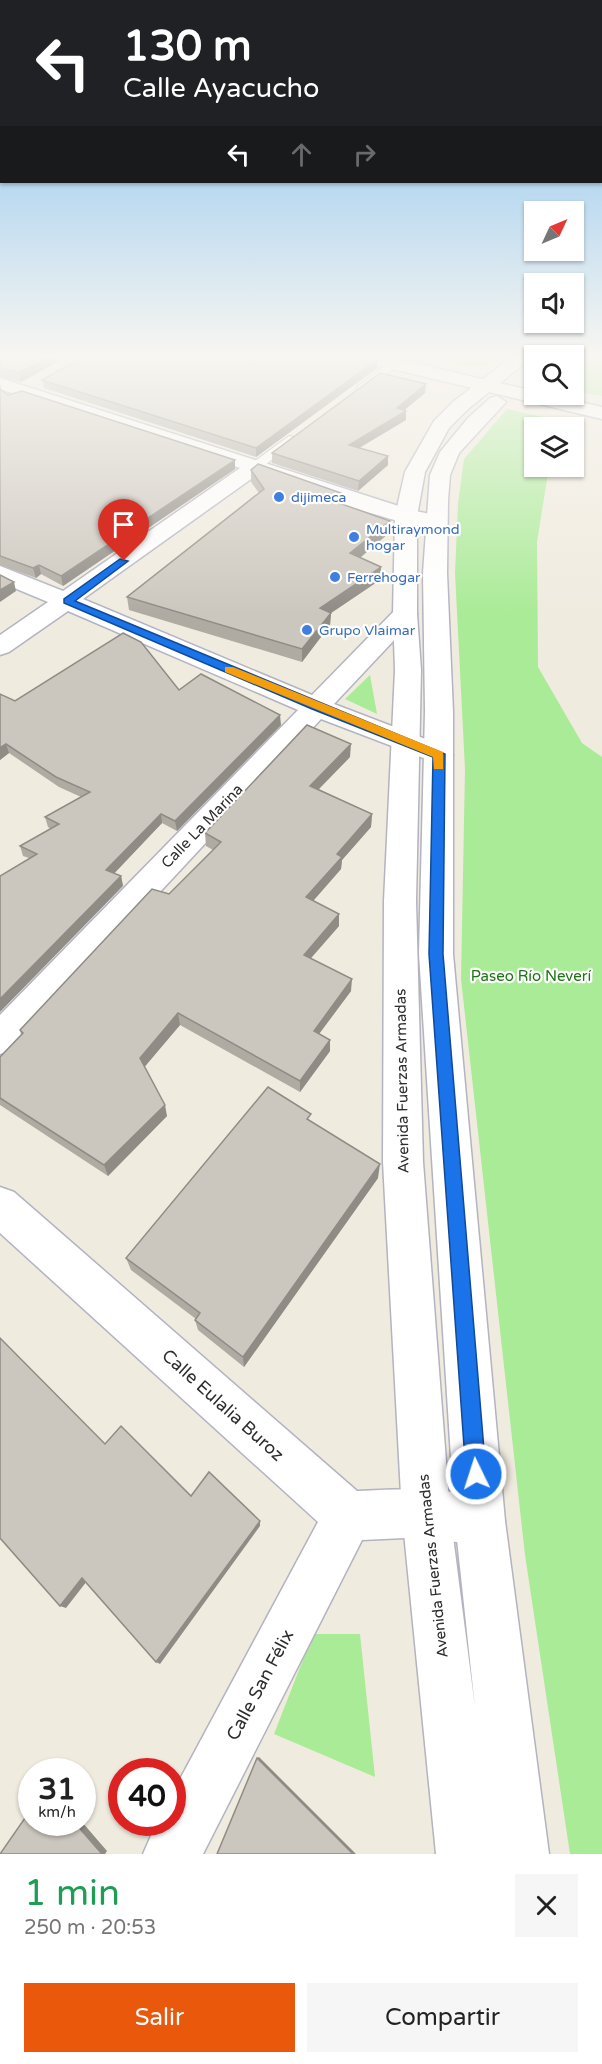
<!DOCTYPE html>
<html lang="es">
<head>
<meta charset="utf-8">
<style>
  body { margin:0; font-family:"Varela Round",sans-serif; background:#f6f6f6; color:#222; height:100vh; display:flex; flex-direction:column; font-size:22px; white-space:nowrap }
  * { box-sizing:border-box; margin:0 }
  p { font-size:20px; color:#767676 }
  .icon { flex:none; width:33px; height:33px; fill:none; stroke:currentColor; stroke-width:2; stroke-linecap:round; stroke-linejoin:round }
  .map { position:relative; height:1854px; overflow:hidden }
  .details { display:flex; flex-direction:column; background:#fff; flex:1 }
  .details>* { flex:none }
  .hud { position:absolute; left:0px; top:0px; width:603px; height:183px; box-shadow:0 2px 4px #0004; background:#202124; color:#fff; overflow:hidden }
  .needle { width:39px; rotate:46deg }
  .tools { position:absolute; left:524px; top:201px; display:grid; gap:12px }
  .tools a { display:grid; place-items:center; width:60px; height:60px; border-radius:0px; background:#fff; box-shadow:0 2px 4px #0004; font-size:30px }
  .speed { position:absolute; left:18px; top:1758px; display:flex; gap:12px; font-size:30px; font-weight:700; text-align:center }
  .speed>* { display:grid; place-content:center; width:78px; height:78px; border-radius:50%; background:#fff; box-shadow:0 2px 4px #0004; line-height:1 }
  .speed small { font-size:15px; font-weight:400 }
  .speed .limit { border:9px solid #d22; background:#fff; color:#111 }
  .pin { position:absolute; display:grid; place-items:center; width:51px; height:51px; color:#fff; margin:-62px -26px; border-radius:50% 50% 50% 0; rotate:-45deg; box-shadow:0 0 6px #0007 }
  .pin .icon { rotate:45deg }
  .me { position:absolute; width:66px; margin:-33px; rotate:356deg; stroke-linejoin:round; filter:drop-shadow(0 0 4px #0008) }
  .turn { display:flex; align-items:center; gap:21px; height:126px; padding:0 24px; font-size:27px }
  .turn .icon { width:78px; height:78px; stroke-width:2.5 }
  .turn b { display:block; font-size:42px; line-height:51px }
  .lanes { display:flex; align-items:center; height:57px; padding:0 24px; background:#0003; justify-content:center; gap:30px; direction:ltr }
  .lanes .off { opacity:.35 }
  .round { display:grid; place-items:center; flex:none; width:63px; height:63px; border-radius:0px; background:#f6f6f6 }
  .overview { display:flex; align-items:center; justify-content:space-between; height:102px; padding:0 24px }
  h1 { font-size:36px; font-weight:600; line-height:45px; color:#1e9e55 }
  .button { display:flex; gap:12px; margin-top:auto; padding:12px 24px }
  .button a { flex:1; height:69px; border-radius:0px; background:#ea580c; color:#fff; font-size:24px; font-weight:600; line-height:69px; text-align:center }
  .button a+a { background:#f6f6f6; color:#222 }
  .map>svg:first-child { display:block }
  .green { fill:#aaeb97 }
  .lines { fill:none; stroke-linecap:round; stroke-linejoin:round }
  .service-casing { stroke:#b3b3c2; stroke-width:2 }
  .minor-casing { stroke:#b3b3c2; stroke-width:3 }
  .tertiary-casing { stroke:#b3b3c2; stroke-width:3 }
  .service { fill:#fff; fill-rule:evenodd }
  .minor { fill:#fff; fill-rule:evenodd }
  .tertiary { fill:#fff; fill-rule:evenodd }
  .wall { fill:#afaba3 }
  .shaded-wall { fill:#8f8b85 }
  .building { fill:#ccc7be; stroke:#8f8b85; stroke-width:1.5 }
  .route { fill:#1a73e8; stroke:#114b97; stroke-width:1.5 }
  .slow { fill:#f59e0b }
  .shop-dot { fill:#3f7fe0; stroke:#fff; stroke-width:2 }
  .labels { text-anchor:middle; stroke-width:4.5; stroke-linejoin:round; paint-order:stroke }
  .far-shop-label { font-size:14px; fill:#366cbe; stroke:#fff; text-anchor:start }
  .street-label { font-size:15px; fill:#2d2d2d; stroke:#fff }
  .park-label { font-size:15px; fill:#1d7414; stroke:#fff }
  .near-street-label { font-size:18px; fill:#2d2d2d; stroke:#fff }
</style>
</head>
<body>
<div class="map">
<svg width="602" height="1854" viewBox="0 0 602 1854">
  <rect width="100%" height="100%" fill="#f0ebdf"/>
  <g class="green">
    <path d="M433,354H515C488,372 461,371 433,354Z"/>
    <polygon points="582,354 602,354 602,396 573,391 573,360"/>
    <polygon points="507,409 557,420 556,427 534,428 534,466 549,467 537,542 538,667 582,743 602,757 602,1854 570,1854 525,1555 461,979 465,769 455,573 458,504 464,459"/>
    <polygon points="370,675 377,714 345,699"/>
    <polygon points="313,1634 360,1634 375,1777 274,1734"/>
  </g>
  <g class="lines">
    <g class="service-casing">
      <g id="service">
        <polygon points="389,363 398,365 365,391 357,391 357,387"/>
        <polygon points="289,436 299,438 259,470 251,470 251,464"/>
      </g>
    </g>
    <g class="minor-casing">
      <g id="minor">
        <polygon points="343,354 375,354 534,391 534,394 547,394 602,407 602,419 346,358"/>
        <path d="M0,378L411,510L444,517L447,522L444,527C416,534 293,486 258,474L83,599L312,695L396,609L405,607L414,609L417,614L414,619L334,704L449,748L453,755L449,762L439,764L321,719L13,1050L0,1054V1015L298,710L68,611L9,652L0,655V635L48,602L0,582V566L63,591L240,468L0,389Z"/>
        <path d="M0,1187L14,1192L357,1491C404,1489 453,1485 497,1504L505,1521L497,1538L480,1546L426,1537L362,1540L203,1854H143L157,1822H172V1794L318,1522L0,1233Z"/>
      </g>
    </g>
    <g class="tertiary-casing">
      <g id="tertiary">
        <polygon points="516,354 536,354 468,409 449,428 425,472 417,516 417,614 421,670 416,901 423,1162 450,1513 475,1707 455,1521 419,954 425,712 423,573 430,475 440,452 468,418 490,398 497,396 506,402 459,453 450,475 448,500 447,573 453,712 453,954 505,1521 549,1854 436,1854 402,1513 383,1162 384,901 395,670 393,614 395,516 405,472 434,421 454,401"/>
        <polygon points="551,354 569,354 550,356"/>
      </g>
    </g>
    <use href="#service" class="service"/>
    <use href="#minor" class="minor"/>
    <use href="#tertiary" class="tertiary"/>
  </g>
  <g class="wall">
    <polygon points="0,354 72,354 21,382 0,377"/>
    <polygon points="378,359 377,368 256,457 44,388 42,380"/>
    <polygon points="0,383 2,391 8,395 235,469 63,586 41,574 36,578 0,565"/>
    <polygon points="426,384 425,393 404,410 406,411 406,420 359,448 388,465 358,491 272,463 272,453"/>
    <polygon points="251,470 341,504 390,521 389,533 360,558 381,567 380,580 331,613 330,625 302,662 129,610 127,597 259,493 251,482"/>
    <polygon points="179,690 281,725 177,831 162,823 114,873 121,876 123,886 29,858 23,856 20,846 51,829 48,827 45,817 81,797 59,787 9,753 0,760 0,694 15,701"/>
    <polygon points="350,757 319,789 372,814 371,827 342,860 341,869 313,901 339,926 311,958 351,991 319,1034 330,1040 330,1051 300,1092 180,1025 144,1067 167,1116 108,1176 0,1105 0,1057 21,1035 20,1030 169,894 213,850 206,846 205,833"/>
    <polygon points="311,1121 378,1178 244,1367 198,1330 195,1320 196,1319 131,1270 126,1258"/>
  </g>
  <g class="shaded-wall">
    <polygon points="55,354 72,354 21,382 19,373"/>
    <polygon points="378,359 377,368 256,457 256,448"/>
    <polygon points="426,384 425,393 396,417 397,408"/>
    <polygon points="406,411 406,420 349,454 349,445"/>
    <polygon points="388,456 388,465 358,491 359,481"/>
    <polygon points="235,460 235,469 63,586 61,576"/>
    <polygon points="341,493 341,506 333,501"/>
    <polygon points="390,521 389,533 350,566 350,553"/>
    <polygon points="39,565 41,574 36,578 33,568"/>
    <polygon points="381,567 380,580 331,613 330,625 302,662 302,649 320,608"/>
    <polygon points="14,582 16,591 0,602 0,590"/>
    <polygon points="280,715 281,725 177,831 175,821"/>
    <polygon points="6,744 9,753 0,760 0,748"/>
    <polygon points="351,744 350,757 310,798 310,786"/>
    <polygon points="161,814 162,823 109,879 106,870"/>
    <polygon points="372,814 371,827 342,860 341,869 306,909 306,897 337,854"/>
    <polygon points="121,876 123,886 0,1012 0,999"/>
    <polygon points="339,914 339,926 304,966 304,955"/>
    <polygon points="352,979 351,991 313,1042 314,1031"/>
    <polygon points="178,1013 180,1025 142,1070 140,1058"/>
    <polygon points="330,1040 330,1051 300,1092 300,1081"/>
    <polygon points="165,1105 167,1116 108,1176 104,1165"/>
    <polygon points="380,1164 378,1178 244,1367 243,1357"/>
    <polygon points="260,1521 260,1526 160,1664 156,1662"/>
    <polygon points="82,1578 87,1581 66,1608 60,1606"/>
    <polygon points="259,1757 356,1854 353,1854 257,1758"/>
    <polygon points="74,1822 82,1822 107,1851 105,1854 102,1854"/>
  </g>
  <g class="building">
    <polygon points="0,354 55,354 19,373 0,368"/>
    <polygon points="88,354 356,354 378,359 256,448 42,380"/>
    <polygon points="380,373 426,384 397,408 406,411 349,445 388,456 359,481 272,453"/>
    <polygon points="0,389 8,395 22,391 235,460 61,576 39,565 33,568 0,556"/>
    <polygon points="258,464 341,493 333,501 390,521 350,553 381,567 320,608 331,613 302,649 127,597 264,489 251,470"/>
    <polygon points="0,575 14,582 0,590"/>
    <polygon points="123,633 141,642 179,690 201,674 280,715 175,821 161,814 106,870 121,876 0,999 0,876 37,854 20,846 59,824 45,817 90,792 56,777 6,744 0,748 0,694 15,701"/>
    <polygon points="307,725 351,744 310,786 372,814 337,854 342,857 306,897 339,914 304,955 352,979 314,1031 330,1040 300,1081 178,1013 140,1058 165,1105 104,1165 0,1098 0,1057 23,1033 20,1030 152,889 169,894 221,842 205,833"/>
    <polygon points="268,1087 311,1114 307,1119 380,1164 243,1357 195,1320 200,1313 126,1258"/>
    <polygon points="0,1338 105,1444 121,1426 191,1496 209,1472 260,1521 156,1662 82,1578 60,1606 0,1538"/>
    <polygon points="257,1758 353,1854 217,1854"/>
    <polygon points="32,1808 32,1822 74,1822 102,1854 0,1854"/>
  </g>
  <linearGradient id="sky" x2="0" y2="1"><stop stop-color="#75baef"/><stop offset="0.58" stop-color="#f8f6f1"/><stop offset="1" stop-color="#f8f6f1" stop-opacity="0"/></linearGradient>
  <rect width="602" height="614" fill="url(#sky)"/>
  <polygon class="route" points="120,559 128,561 75,601 445,754 443,954 486,1474 483,1481 476,1484 469,1481 466,1474 429,954 433,757 312,709 64,603 64,599"/>
  <polygon class="slow" points="225,667 233,667 443,752 443,769 434,769 433,757 225,672"/>
  <g class="shop-dot">
    <circle cx="279" cy="497" r="6"/>
    <circle cx="354" cy="537" r="6"/>
    <circle cx="335" cy="577" r="6"/>
    <circle cx="307" cy="630" r="6"/>
  </g>
  <g class="labels">
    <g class="far-shop-label">
      <text x="291" y="502">dijimeca</text>
      <text x="366" y="534">Multiraymond<tspan x="366" dy="16">hogar</tspan></text>
      <text x="347" y="582">Ferrehogar</text>
      <text x="319" y="635">Grupo Vlaimar</text>
    </g>
    <g class="street-label">
      <text transform="translate(202 826) rotate(-46)" y="5">Calle La Marina</text>
      <text transform="translate(402 1081) rotate(-91)" y="5">Avenida Fuerzas Armadas</text>
      <text transform="translate(433 1566) rotate(-96)" y="5">Avenida Fuerzas Armadas</text>
    </g>
    <g class="park-label">
      <text x="531" y="981">Paseo Río Neverí</text>
    </g>
    <g class="near-street-label">
      <text transform="translate(223 1405) rotate(42)" y="6">Calle Eulalia Buroz</text>
      <text transform="translate(260 1685) rotate(-62)" y="6">Calle San Félix</text>
    </g>
  </g>
</svg>
<div class="tools">
<a><svg class="needle" viewBox="-14 -14 28 28"><path d="M0-13l5 13h-10z" fill="#e53935"/><path d="M0 13l5-13h-10z" fill="#767676"/></svg></a>
<a><svg class="icon" aria-label="sound" viewBox="0 0 24 24"><path d="M4 9h4l5-4v14l-5-4H4zM17 9q2 3 0 6"/></svg></a>
<a><svg class="icon" aria-label="search" viewBox="0 0 24 24"><circle cx="10" cy="10" r="6"/><path d="M15 15l6 6"/></svg></a>
<a><svg class="icon" aria-label="layers" viewBox="0 0 24 24"><path d="M12 4l9 5-9 5-9-5zM3 14l9 5 9-5"/></svg></a>
</div>
<div class="speed"><div>31<small>km/h</small></div><div class="limit">40</div></div>
<div class="pin" style="left:124px;top:561px;background:#d93025"><svg class="icon" aria-label="arrive" viewBox="0 0 24 24"><path d="M6 21V4h12l-3 4 3 4H6"/></svg></div>
<svg class="me" style="left:476px;top:1474px" viewBox="-20 -20 40 40"><circle r="17" fill="#1a73e8" stroke="#fff" stroke-width="3"/><path d="M0-11L8 9 0 5-8 9z" fill="#fff"/></svg>
<div class="hud">
<div class="turn"><svg class="icon" aria-label="left" viewBox="0 0 24 24"><path d="M17 20v-9H6M10 6l-5 5 5 5"/></svg><div><b>130 m</b>Calle Ayacucho</div></div>
<div class="lanes"><svg class="icon" aria-label="left" viewBox="0 0 24 24"><path d="M17 20v-9H6M10 6l-5 5 5 5"/></svg><svg class="icon off" aria-label="ahead" viewBox="0 0 24 24"><path d="M12 20V5M6 11l6-6 6 6"/></svg><svg class="icon off" aria-label="right" viewBox="0 0 24 24"><path d="M7 20v-9h11M14 6l5 5-5 5"/></svg></div>
</div>
</div>
<section class="details">
<div class="overview"><div><h1>1 min</h1><p>250 m · 20:53</p></div><a class="round"><svg class="icon" aria-label="close" viewBox="0 0 24 24"><path d="M6 6l12 12M18 6L6 18"/></svg></a></div>
<div class="button"><a>Salir</a><a>Compartir</a></div>
</section>
</body>
</html>
